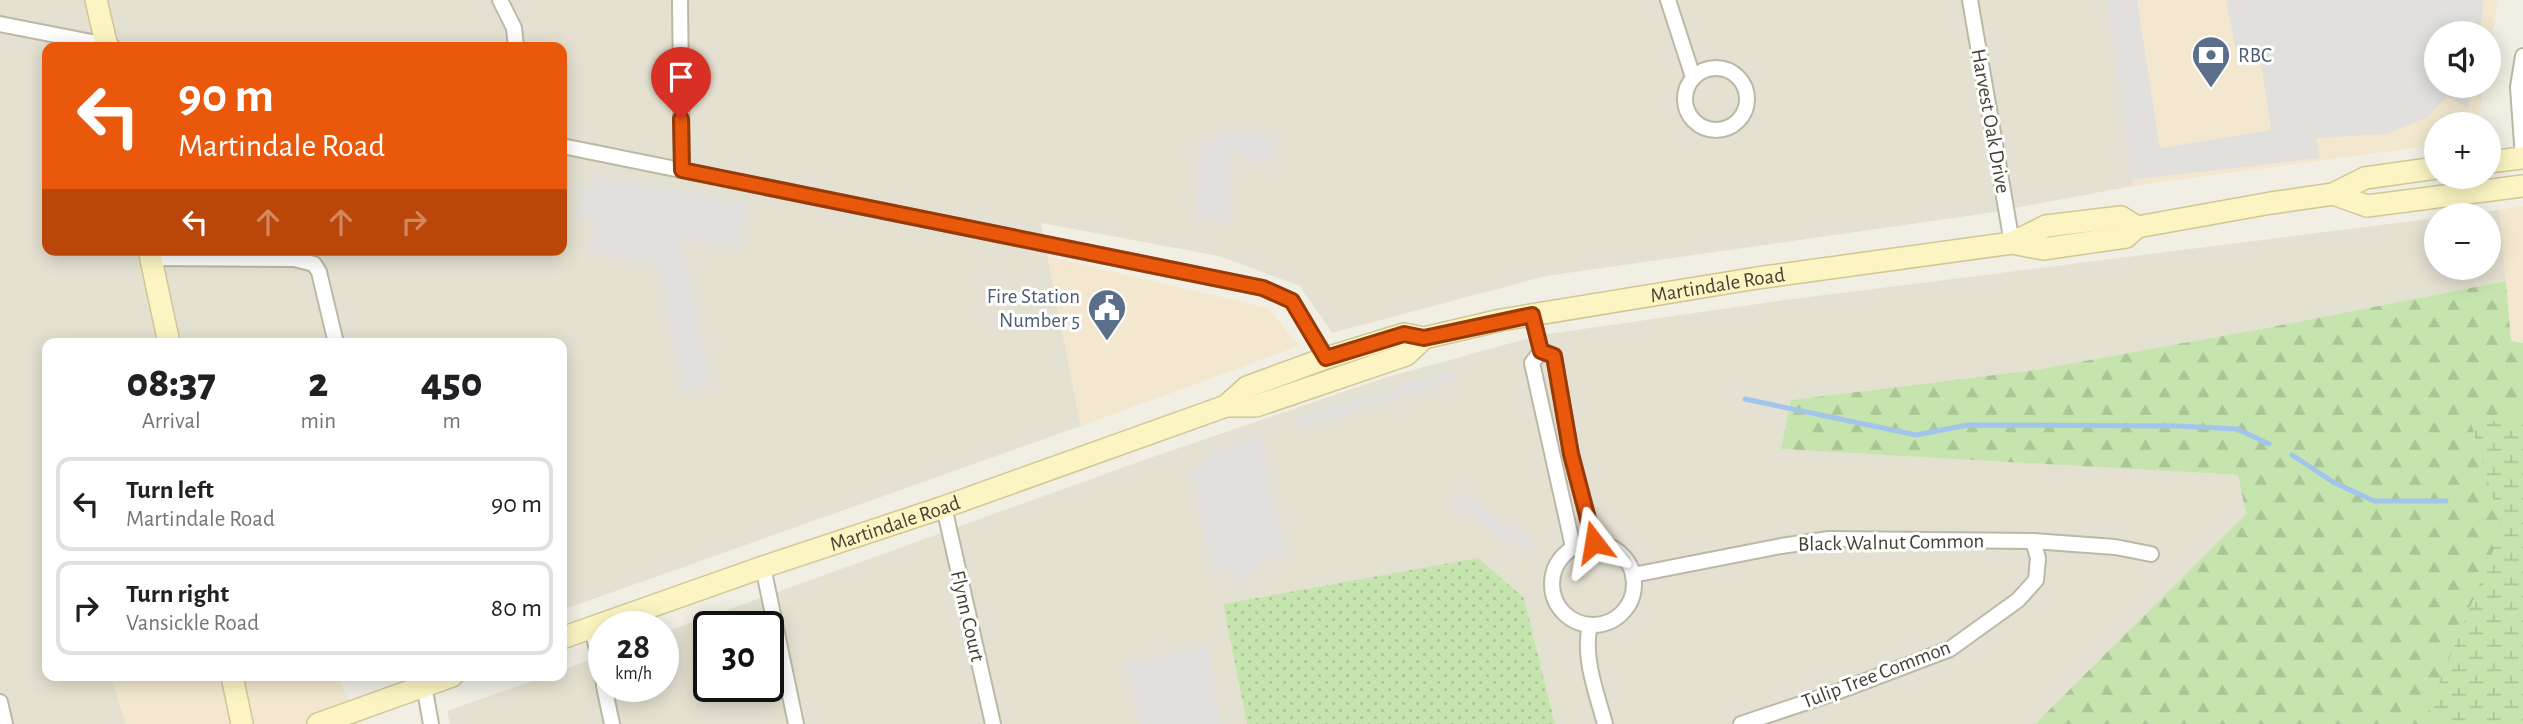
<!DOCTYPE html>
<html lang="en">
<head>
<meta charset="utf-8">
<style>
  body { margin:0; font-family:"Alegreya Sans",sans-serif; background:#f6f6f6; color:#202124; height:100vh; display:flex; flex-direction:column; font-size:26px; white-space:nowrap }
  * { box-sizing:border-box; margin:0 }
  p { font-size:23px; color:#757577 }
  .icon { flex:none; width:38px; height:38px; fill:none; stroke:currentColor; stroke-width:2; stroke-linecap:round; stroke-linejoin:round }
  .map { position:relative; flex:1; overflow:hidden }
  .panel { position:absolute; left:42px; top:338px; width:525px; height:343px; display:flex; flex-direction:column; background:#fff; border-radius:14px; box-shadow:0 4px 18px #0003 }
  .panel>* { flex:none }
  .banner { position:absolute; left:42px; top:42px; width:525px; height:214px; border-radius:14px; box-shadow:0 4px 18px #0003; background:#ea580c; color:#fff; overflow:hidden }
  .controls { position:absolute; left:2424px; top:21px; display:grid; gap:14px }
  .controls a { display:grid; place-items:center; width:77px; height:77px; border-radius:50%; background:#fff; box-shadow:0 4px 18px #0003; font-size:35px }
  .speed { position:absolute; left:588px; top:611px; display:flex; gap:14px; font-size:35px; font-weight:700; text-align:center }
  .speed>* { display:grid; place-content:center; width:91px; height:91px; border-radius:50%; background:#fff; box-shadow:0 4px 18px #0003; line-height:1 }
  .speed small { font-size:18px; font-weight:400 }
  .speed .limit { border:4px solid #111; border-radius:10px; background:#fff; color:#111 }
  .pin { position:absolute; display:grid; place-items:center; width:60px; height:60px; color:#fff; margin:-72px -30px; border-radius:50% 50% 50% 0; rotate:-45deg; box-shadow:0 0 7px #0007 }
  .pin .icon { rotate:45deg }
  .me { position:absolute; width:77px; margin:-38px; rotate:346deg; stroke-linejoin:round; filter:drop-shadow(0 0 5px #0008) }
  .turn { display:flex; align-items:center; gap:24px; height:147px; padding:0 21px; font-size:32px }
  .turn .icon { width:91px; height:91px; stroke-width:2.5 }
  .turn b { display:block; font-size:49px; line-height:60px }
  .lanes { display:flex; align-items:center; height:66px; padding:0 21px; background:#0003; justify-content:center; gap:35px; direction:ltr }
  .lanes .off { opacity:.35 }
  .eta { display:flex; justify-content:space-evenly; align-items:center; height:119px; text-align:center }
  .eta b { font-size:42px; font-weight:800; line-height:49px }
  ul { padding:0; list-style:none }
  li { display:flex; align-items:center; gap:21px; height:94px; margin:0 14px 10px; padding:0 7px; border:4px solid #e0e0e0; border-radius:14px }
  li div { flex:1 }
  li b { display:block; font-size:26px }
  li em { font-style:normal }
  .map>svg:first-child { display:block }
  .residential { fill:#e5e1d2; fill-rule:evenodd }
  .commercial { fill:#f3e8cf }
  .grass { fill:url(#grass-dots) }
  .forest { fill:url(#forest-firs) }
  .wetland { fill:url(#wetland-marsh) }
  .parking { fill:#e2e0dc }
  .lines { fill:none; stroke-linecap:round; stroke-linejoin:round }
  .stream { stroke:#a1c5ec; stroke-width:5 }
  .street-casing { stroke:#bcb7a7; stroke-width:18 }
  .secondary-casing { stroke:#cfc795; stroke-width:24 }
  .street { stroke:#fff; stroke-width:14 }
  .secondary { stroke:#fcf5c3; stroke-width:21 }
  .route-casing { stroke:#983908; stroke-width:18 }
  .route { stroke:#ea580c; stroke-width:12 }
  .labels { text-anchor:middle; stroke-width:6; stroke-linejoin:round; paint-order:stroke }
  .service-label { font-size:21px; fill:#4e5e75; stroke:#fff; text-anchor:start }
  .street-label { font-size:21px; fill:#433f34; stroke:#fff }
</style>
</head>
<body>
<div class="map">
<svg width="2523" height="724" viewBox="0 0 2523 724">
  <defs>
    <pattern id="grass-dots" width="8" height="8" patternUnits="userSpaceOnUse" patternTransform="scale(1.75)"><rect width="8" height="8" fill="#c5e4ae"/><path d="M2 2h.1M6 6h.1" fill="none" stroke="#aac596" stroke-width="1.8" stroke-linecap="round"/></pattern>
    <pattern id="forest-firs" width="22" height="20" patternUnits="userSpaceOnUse" patternTransform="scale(1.75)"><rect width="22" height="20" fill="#c5e4ae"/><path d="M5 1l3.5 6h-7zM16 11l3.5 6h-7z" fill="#aac596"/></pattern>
    <pattern id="wetland-marsh" width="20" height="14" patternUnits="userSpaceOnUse" patternTransform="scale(1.75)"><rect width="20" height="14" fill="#c5e4ae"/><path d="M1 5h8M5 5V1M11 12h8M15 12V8" fill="none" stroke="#aac596"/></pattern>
  </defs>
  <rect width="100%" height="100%" fill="#f1efe4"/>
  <g class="residential">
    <path d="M0,0H2107L2133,186L1988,213L1546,276L1332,333L1300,286L1219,256L1041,223L1081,426L562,610V343H47V676H111L126,724H0ZM47,47H562V250H47Z"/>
    <path d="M2499,210L2506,281L2266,328L2035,370L1791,400L1782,449L2238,475L2246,514L2035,724H1555L1524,598L1223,604L1247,724H450L447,711L546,676H562V670L604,655V686H663V633L1141,461L1384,378L1541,335L1785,300L2436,218V268H2488V215H2458ZM709,626H768V686H709Z"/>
  </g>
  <g class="commercial">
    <polygon points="2107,0 2498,0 2489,58 2488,33 2436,33 2436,86 2484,86 2477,124 2436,124 2436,145 2133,186"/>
    <polygon points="2523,206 2523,343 2511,341 2499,210"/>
    <polygon points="1047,256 1268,308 1299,346 1081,426"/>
    <polygon points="111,676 340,676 342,688 363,724 126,724"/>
  </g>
  <polygon class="grass" points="1478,558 1524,598 1555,724 1247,724 1223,604"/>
  <polygon class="forest" points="2506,281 2511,341 2523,343 2523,724 2035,724 2246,514 2238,475 1781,449 1791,400 2035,370 2266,328"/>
  <polygon class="wetland" points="2470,420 2523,422 2523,724 2435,724 2429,708 2502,529"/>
  <g class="parking">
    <polygon points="2106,0 2137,0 2160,148 2271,130 2260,57 2238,61 2226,0 2484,0 2479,33 2436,33 2436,86 2471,86 2468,108 2447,96 2428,117 2387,134 2316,138 2320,158 2131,180"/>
    <polygon points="1218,132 1278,135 1277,162 1240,161 1240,150 1233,149 1229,222 1195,220 1199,142 1217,142"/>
    <polygon points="592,173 749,203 740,250 684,240 713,387 682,392 657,266 588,253 594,220 574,216 580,187 589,188"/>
    <polygon points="1453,369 1457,381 1298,431 1294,418"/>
    <polygon points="1261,433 1288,556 1253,566 1258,577 1229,584 1227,571 1211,573 1191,470 1204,466 1204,453"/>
    <polygon points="1457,491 1537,541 1528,554 1449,504"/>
    <polygon points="1208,645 1222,724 1139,724 1126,661"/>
  </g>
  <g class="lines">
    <g class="stream">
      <polyline points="1745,399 1916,435 1968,425 2179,426 2237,429 2269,444"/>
      <polyline points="2292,455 2333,482 2374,501 2446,501"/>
    </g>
    <g class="street-casing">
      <g id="street">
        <polyline points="500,0 514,28 516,47"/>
        <polyline points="680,0 682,170"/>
        <polyline points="1668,0 1693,77"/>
        <polyline points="1970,0 2012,243"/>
        <polyline points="0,24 112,46"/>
        <polyline points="2523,56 2518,87 2523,158"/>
        <circle cx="1716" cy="99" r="31"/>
        <polyline points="562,146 1263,288 1292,301 1326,358"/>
        <polyline points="151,258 294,259 314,264 319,272 336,343"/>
        <polyline points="1532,315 1541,351 1554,356 1571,454 1594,542"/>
        <polyline points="1541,351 1532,363 1573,547"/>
        <polyline points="944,507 993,724"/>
        <circle cx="1593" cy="584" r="41"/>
        <polyline points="763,567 796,724"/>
        <polyline points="1633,575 1781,546 1829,539 2033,541 2115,547 2151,554"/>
        <path d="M1590,626C1582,656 1597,694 1605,724"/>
        <polyline points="592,627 604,683"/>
        <polyline points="424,685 431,724"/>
        <polyline points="604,686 612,724"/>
        <polyline points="0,702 5,724"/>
        <polyline points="1741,724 1834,693 1950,649 2018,600 2036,580 2038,558 2033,541"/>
      </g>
    </g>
    <g class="secondary-casing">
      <g id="secondary">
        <polyline points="96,0 107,47"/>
        <polyline points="2488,162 2523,158"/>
        <polyline points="2333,194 2367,206 2523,186"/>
        <polyline points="2012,243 2043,249 2126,237 2137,227 2271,203 2333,194 2365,178 2436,168"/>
        <polyline points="149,250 169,343"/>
        <path id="s1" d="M1226,406L1247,387L1326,358L1404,334L1424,338L1501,320L1757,278L2012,243L2046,226L2121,217L2137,227"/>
        <path id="s2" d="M562,638L763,567L944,507L1226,406H1256L1406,355L1424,338"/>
        <polyline points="232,676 242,724"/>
        <polyline points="318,724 452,676"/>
      </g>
    </g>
    <use href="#street" class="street"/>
    <use href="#secondary" class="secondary"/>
  </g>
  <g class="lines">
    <g class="route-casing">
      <polyline id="route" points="681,119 682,170 1263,288 1292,301 1326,358 1404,334 1424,338 1532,315 1541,351 1554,356 1571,454 1594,542"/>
    </g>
    <use href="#route" class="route"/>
  </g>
  <defs>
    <g id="bank-pin" transform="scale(2.0125)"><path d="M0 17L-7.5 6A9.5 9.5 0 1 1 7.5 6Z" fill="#5c6f8a" stroke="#fff"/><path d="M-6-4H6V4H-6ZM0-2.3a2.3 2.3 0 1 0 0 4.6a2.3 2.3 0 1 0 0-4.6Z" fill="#fff"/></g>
    <g id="civic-pin" transform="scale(2.0125)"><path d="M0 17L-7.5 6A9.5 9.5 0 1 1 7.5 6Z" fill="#5c6f8a" stroke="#fff"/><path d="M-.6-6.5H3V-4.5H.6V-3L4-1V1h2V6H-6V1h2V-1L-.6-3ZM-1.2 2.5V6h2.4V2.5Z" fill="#fff"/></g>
  </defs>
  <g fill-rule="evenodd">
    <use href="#bank-pin" x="2211" y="55"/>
    <use href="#civic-pin" x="1107" y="308"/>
  </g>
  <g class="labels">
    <g class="service-label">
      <text x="2238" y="62">RBC</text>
      <text x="1080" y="303" text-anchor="end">Fire Station<tspan x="1080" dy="24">Number 5</tspan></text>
    </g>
    <g class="street-label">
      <text transform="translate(1991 121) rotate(80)" y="7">Harvest Oak Drive</text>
      <text dy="7" stroke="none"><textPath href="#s1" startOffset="513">Martindale Road</textPath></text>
      <text dy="7" stroke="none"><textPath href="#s2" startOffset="352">Martindale Road</textPath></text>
      <text transform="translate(1891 542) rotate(-1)" y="7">Black Walnut Common</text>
      <text transform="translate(968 616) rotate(77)" y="7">Flynn Court</text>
      <text transform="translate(1876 674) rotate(-21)" y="7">Tulip Tree Common</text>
    </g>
  </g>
</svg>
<div class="controls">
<a><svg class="icon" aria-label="sound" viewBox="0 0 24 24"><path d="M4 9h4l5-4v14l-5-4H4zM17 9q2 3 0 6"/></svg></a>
<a>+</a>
<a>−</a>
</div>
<div class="speed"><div>28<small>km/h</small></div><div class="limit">30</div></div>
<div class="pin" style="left:681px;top:119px;background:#d93025"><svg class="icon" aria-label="arrive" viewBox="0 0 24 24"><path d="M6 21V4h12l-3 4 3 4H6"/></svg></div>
<svg class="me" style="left:1594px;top:542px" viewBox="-20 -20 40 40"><path d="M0-17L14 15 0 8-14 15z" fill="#ea580c" stroke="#fff" stroke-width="4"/></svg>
<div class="banner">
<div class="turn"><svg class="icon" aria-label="left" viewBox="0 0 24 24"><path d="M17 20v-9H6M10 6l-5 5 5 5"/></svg><div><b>90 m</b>Martindale Road</div></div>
<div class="lanes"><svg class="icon" aria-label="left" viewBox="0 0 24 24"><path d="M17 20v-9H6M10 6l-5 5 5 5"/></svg><svg class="icon off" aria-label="ahead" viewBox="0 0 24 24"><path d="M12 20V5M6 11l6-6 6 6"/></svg><svg class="icon off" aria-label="ahead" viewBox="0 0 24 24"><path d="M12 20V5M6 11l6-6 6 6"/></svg><svg class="icon off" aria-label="right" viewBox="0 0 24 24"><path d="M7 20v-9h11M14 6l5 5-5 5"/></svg></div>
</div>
<section class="panel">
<div class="eta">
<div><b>08:37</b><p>Arrival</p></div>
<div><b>2</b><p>min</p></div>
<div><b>450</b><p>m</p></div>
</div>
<ul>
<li><svg class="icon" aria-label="left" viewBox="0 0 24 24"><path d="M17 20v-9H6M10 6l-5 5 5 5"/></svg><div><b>Turn left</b><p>Martindale Road</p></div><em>90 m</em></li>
<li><svg class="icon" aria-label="right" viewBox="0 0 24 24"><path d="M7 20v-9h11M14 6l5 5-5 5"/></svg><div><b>Turn right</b><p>Vansickle Road</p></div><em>80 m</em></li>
</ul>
</section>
</div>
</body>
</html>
